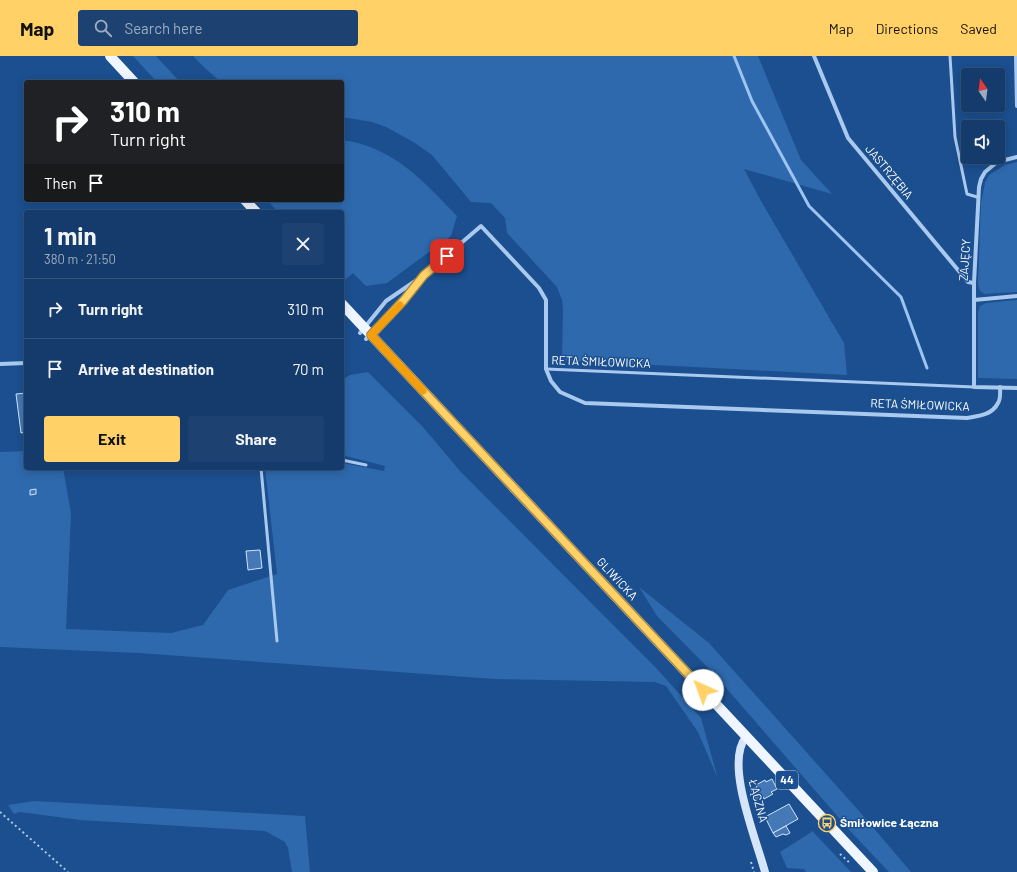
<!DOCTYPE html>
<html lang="en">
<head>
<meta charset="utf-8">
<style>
  body { margin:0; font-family:Barlow,sans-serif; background:#1d4271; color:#f1f3f6; height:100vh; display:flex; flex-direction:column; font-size:15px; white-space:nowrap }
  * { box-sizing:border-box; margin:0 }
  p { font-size:13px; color:#9dadc1 }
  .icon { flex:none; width:22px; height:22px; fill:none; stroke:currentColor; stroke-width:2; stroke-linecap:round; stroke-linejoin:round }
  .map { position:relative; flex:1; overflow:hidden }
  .details { position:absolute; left:24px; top:154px; width:320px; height:260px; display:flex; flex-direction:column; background:#143b6b; border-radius:4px; box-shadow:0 2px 10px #0003,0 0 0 1px #33557e }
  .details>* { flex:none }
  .banner { position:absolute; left:24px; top:24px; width:320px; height:122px; border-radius:4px; box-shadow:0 2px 10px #0003,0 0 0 1px #33557e; background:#202124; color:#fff; overflow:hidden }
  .needle { width:26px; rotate:346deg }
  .buttons { position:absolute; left:961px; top:12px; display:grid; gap:8px }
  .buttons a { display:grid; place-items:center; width:44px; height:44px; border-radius:4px; background:#143b6b; box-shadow:0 2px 10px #0003,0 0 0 1px #33557e; font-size:20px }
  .pin { position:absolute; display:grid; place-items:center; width:34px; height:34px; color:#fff; margin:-17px; border-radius:8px; box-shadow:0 2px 6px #0006 }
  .me { position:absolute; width:44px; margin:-22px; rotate:317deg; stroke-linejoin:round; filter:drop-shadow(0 0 3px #0008) }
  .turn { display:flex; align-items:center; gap:14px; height:84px; padding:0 20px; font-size:18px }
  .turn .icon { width:52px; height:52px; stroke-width:2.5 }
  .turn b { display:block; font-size:28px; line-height:34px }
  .then { display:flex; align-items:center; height:38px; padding:0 20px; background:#0003; gap:8px; font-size:15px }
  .round { display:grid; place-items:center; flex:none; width:42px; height:42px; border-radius:4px; background:#1d4271 }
  .summary { display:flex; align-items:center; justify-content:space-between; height:68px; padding:0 20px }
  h1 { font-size:24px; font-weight:700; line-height:30px }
  .primary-button { display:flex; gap:8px; margin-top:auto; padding:8px 20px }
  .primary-button a { flex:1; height:46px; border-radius:4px; background:#ffd166; color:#111; font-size:16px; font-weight:700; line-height:46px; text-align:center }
  .primary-button a+a { background:#1d4271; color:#f1f3f6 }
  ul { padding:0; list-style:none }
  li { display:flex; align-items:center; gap:12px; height:60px; padding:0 20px; border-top:1px solid #33557e }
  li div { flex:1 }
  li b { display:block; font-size:15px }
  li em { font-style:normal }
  header { display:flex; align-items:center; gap:24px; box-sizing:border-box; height:56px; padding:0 20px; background:#ffd166; color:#111 }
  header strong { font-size:19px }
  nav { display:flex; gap:22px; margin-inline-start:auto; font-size:14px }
  .search { width:280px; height:36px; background:#1d4271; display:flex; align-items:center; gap:10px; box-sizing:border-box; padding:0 14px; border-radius:4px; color:#9dadc1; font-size:15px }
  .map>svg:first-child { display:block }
  .green { fill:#2e69ad }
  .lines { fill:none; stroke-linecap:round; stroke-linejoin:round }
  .stream { stroke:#9cc4f0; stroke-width:3 }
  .building { fill:#4478b7; stroke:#cfe3fa }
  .path { stroke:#a9c9ee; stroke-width:2; stroke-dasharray:2 3; stroke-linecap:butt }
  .lane { stroke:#a9c9ee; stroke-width:3 }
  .street { stroke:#a9c9ee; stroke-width:4 }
  .secondary { stroke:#d6e6fa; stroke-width:8 }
  .primary { stroke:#f0f6ff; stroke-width:10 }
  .route-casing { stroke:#a68842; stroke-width:10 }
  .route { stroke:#ffd166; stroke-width:7 }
  .slow { stroke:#f59e0b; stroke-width:7 }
  .labels { text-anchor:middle; stroke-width:3; stroke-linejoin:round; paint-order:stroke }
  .shield { fill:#1b4f8f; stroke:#bbcadd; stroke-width:1 }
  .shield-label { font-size:11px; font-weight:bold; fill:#fff }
  .street-label { font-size:12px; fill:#fff; stroke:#1b4f8f }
  .poi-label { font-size:12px; font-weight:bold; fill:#fff; stroke:#1b4f8f; text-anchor:start }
</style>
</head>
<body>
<header>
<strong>Map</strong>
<div class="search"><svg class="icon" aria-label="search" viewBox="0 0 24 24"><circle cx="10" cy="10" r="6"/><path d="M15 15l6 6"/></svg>Search here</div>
<nav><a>Map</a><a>Directions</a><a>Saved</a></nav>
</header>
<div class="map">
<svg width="1017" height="816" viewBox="0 0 1017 816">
  <rect width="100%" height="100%" fill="#1b4f8f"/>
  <g class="green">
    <polygon points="133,0 156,0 180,26 157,26"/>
    <polygon points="193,0 758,0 801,104 832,138 744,113 761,145 844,287 847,319 562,304 563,252 562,244 557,231 507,177 505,162 491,147 471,146 432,99 415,87 386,71 372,66 342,61 342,26 221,26 206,13"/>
    <path d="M342,84C394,91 423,125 457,160L451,180L387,227L366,230L353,217L345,224L342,221V156H278L267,144H342Z"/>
    <polygon points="1017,106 1017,236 984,238 980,235 978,228 981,147 985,127 989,119 1005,109"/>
    <polygon points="1017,244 1017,323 978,322 978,256 980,250 986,247"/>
    <polygon points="368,316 422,370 460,415 658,614 701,662 718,723 698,676 666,630 655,626 494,623 139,597 0,591 0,396 26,395 26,412 63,412 71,457 66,573 171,577 203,569 228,534 277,518 265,412 342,412 342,407 384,415 385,410 342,399 342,324 350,319"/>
    <polygon points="639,531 709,587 859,755 911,816 889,816 852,777 714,618 657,560"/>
    <polygon points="34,745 305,760 310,816 292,816 288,792 285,786 265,775 80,764 20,756 14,758 8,749"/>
    <polygon points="813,775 814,777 851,816 806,816 804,813 787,812 780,796"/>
  </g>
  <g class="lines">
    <polyline class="stream" points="734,0 752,45 809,150 901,241 927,312"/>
  </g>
  <g class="building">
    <polygon points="26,337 26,376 21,377 16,338"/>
    <polygon points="36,433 36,438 30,439 30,434"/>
    <polygon points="260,494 262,512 248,514 246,495"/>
    <polygon points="772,723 777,733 771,736 773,738 764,743 763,741 757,744 751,734 757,731 756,729 765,724 766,726"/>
    <polygon points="789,748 798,763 773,777 765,761"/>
    <polygon points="786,770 790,777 786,779 783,778 776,781 773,777"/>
  </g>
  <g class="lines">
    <g class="path">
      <polyline points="0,756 68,816"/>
      <polyline points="840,798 851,808"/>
      <polyline points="751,806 754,816"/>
    </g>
    <g class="lane">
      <polyline points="950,0 955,81 967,138 977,141"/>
      <polyline points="546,313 974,331"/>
      <polyline points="342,404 366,409"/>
      <polyline points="261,412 277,585"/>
    </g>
    <g class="street">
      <polyline points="814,0 848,82 968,226 974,227"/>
      <polyline points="1016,0 1017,50"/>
      <polyline points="1017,101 997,106 985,116 981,123 979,131 974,227 974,331 1017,332"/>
      <polyline points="974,244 1017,240"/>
      <path d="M360,277L386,245L424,219L481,170L539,232L546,244V313L551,325L560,336L585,347L967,362C979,360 992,359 998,347C1001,343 1000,336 1000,331"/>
      <polyline points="366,283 404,244 421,223"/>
      <polyline points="0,308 26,307"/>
    </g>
    <path class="secondary" d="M746,681C724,707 757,785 765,816"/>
    <g class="primary">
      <polyline points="110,0 134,26"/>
      <polyline points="245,144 256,156"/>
      <polyline points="342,248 873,816"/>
    </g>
  </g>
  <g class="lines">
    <g class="route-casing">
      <polyline id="route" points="447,200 424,219 404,244 371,279 703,634"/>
    </g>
    <use href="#route" class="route"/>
    <polyline class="slow" points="400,249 371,279 423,335"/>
  </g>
  <defs>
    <g id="bus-ring" transform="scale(0.9)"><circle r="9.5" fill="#1b4f8f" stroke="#ffd166" stroke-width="1.5"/><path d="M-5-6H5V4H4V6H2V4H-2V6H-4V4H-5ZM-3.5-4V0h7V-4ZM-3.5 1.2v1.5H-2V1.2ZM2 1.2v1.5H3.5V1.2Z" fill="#ffd166"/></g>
  </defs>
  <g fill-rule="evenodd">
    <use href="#bus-ring" x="827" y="767"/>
  </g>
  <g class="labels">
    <rect class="shield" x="776" y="715" width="22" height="18" rx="3"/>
    <g class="shield-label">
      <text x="787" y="728">44</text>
    </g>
    <g class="street-label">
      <text transform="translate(889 116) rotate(50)" y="4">JASTRZĘBIA</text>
      <text transform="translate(965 204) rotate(-86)" y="4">ZAJĘCY</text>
      <text transform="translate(601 306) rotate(2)" y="4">RETA ŚMIŁOWICKA</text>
      <text transform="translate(920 349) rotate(2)" y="4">RETA ŚMIŁOWICKA</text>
      <text transform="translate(617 523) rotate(47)" y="4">GLIWICKA</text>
      <text transform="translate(758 745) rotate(75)" y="4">ŁĄCZNA</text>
    </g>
    <g class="poi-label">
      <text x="840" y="771">Śmiłowice Łączna</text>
    </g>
  </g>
</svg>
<div class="buttons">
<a><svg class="needle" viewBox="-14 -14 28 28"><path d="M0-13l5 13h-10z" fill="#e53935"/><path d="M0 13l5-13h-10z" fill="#9dadc1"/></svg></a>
<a><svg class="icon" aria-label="sound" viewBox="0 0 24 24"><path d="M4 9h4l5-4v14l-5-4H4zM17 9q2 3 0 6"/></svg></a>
</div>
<div class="pin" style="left:447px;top:200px;background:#d93025"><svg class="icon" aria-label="arrive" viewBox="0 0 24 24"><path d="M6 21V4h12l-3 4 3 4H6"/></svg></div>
<svg class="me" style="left:703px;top:634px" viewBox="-20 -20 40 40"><circle r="19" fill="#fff"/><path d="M0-13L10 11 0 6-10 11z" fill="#ffd166"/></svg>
<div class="banner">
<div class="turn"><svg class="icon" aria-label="right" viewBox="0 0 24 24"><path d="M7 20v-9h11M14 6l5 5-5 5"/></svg><div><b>310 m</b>Turn right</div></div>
<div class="then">Then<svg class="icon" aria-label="arrive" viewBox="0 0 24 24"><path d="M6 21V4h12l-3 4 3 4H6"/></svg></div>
</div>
<section class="details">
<div class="summary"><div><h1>1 min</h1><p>380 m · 21:50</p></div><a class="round"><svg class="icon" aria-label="close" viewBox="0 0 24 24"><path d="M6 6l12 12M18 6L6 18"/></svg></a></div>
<ul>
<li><svg class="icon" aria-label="right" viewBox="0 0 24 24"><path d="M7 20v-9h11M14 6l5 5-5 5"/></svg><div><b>Turn right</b></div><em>310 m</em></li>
<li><svg class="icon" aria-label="arrive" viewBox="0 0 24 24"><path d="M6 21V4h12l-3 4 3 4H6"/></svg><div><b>Arrive at destination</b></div><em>70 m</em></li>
</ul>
<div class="primary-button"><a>Exit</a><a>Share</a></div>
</section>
</div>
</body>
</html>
